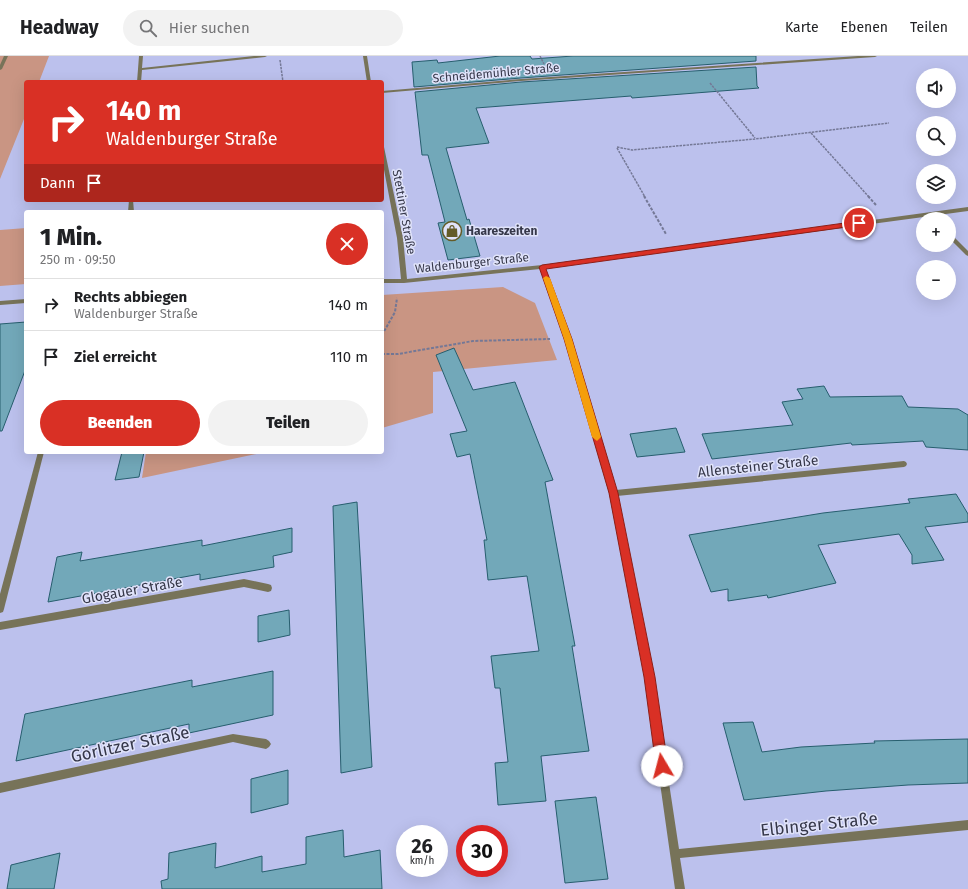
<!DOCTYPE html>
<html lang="de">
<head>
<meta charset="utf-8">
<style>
  body { margin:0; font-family:"Fira Sans",sans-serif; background:#f2f2f2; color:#202124; height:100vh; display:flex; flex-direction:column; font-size:15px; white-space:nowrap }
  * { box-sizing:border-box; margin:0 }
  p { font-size:13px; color:#757577 }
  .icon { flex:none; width:22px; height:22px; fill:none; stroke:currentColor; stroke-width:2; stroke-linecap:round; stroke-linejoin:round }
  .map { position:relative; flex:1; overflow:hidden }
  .panel { position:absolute; left:24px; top:154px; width:360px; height:244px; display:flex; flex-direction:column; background:#fff; border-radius:4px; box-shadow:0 4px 16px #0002 }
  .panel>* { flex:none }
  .banner { position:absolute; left:24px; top:24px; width:360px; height:122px; border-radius:4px; box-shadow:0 4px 16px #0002; background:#d93025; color:#fff; overflow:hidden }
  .controls { position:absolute; left:916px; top:12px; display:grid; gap:8px }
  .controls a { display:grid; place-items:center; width:40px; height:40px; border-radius:50%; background:#fff; box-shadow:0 4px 16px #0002; font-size:20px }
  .speed { position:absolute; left:396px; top:769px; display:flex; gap:8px; font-size:20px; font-weight:700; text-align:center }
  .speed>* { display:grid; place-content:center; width:52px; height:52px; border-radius:50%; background:#fff; box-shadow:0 4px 16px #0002; line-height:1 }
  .speed small { font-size:10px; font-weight:400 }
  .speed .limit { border:6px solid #d22; background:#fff; color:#111 }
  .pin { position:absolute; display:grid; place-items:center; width:34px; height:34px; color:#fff; margin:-17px; border:2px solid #fff; border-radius:50%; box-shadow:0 1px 4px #0007 }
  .me { position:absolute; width:44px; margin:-22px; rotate:352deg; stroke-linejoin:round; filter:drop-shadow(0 0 3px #0008) }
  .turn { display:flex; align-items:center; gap:14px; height:84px; padding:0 16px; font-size:18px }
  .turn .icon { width:52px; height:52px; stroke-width:2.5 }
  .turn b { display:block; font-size:28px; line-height:34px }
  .then { display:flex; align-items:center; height:38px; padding:0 16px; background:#0003; gap:8px; font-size:15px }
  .round { display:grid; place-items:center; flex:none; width:42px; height:42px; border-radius:21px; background:#f2f2f2 }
  .headline { display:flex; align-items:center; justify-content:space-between; height:68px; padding:0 16px }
  h1 { font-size:24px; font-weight:800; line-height:30px }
  .action { display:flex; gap:8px; margin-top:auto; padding:8px 16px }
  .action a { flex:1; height:46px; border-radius:24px; background:#d93025; color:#fff; font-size:16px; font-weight:800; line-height:46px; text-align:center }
  .action a+a { background:#f2f2f2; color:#202124 }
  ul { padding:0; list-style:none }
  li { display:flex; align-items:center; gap:12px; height:52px; padding:0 16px; border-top:1px solid #e0e0e0 }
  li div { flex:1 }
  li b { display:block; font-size:15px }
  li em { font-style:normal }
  header { display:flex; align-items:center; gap:24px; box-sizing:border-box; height:56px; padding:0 20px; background:#fff; border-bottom:1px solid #e0e0e0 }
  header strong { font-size:19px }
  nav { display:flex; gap:22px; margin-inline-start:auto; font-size:14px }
  .search { width:280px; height:36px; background:#f2f2f2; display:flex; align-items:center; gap:10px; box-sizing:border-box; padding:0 14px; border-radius:22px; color:#757577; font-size:15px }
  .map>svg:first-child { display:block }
  .green { fill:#c99583 }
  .building { fill:#72a8b9; stroke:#275e6e }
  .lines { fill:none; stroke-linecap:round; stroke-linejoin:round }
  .path-far1 { stroke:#747896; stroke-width:1.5; stroke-dasharray:2.5 1; stroke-linecap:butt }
  .path { stroke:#747896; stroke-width:2; stroke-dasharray:3 1.5; stroke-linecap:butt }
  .minor { fill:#777359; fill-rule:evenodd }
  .route { fill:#d93025; stroke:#8d1f18 }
  .slow { fill:#f59e0b }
  .labels { text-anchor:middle; stroke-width:3; stroke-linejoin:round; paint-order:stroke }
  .far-street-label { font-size:12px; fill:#353749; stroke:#e0e3fa }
  .far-poi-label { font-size:12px; font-weight:bold; fill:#353749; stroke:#e0e3fa; text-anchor:start }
  .street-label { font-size:14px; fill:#353749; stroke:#e0e3fa }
  .near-street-label { font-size:17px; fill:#353749; stroke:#e0e3fa }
</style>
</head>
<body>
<header>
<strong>Headway</strong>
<div class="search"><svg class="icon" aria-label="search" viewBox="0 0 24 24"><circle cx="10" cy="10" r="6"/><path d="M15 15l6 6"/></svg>Hier suchen</div>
<nav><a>Karte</a><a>Ebenen</a><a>Teilen</a></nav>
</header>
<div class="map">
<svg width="968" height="833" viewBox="0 0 968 833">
  <rect width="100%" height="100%" fill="#bcc1ed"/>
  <g class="green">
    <polygon points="0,0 49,0 39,26 26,26 26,58 0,123"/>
    <polygon points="26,172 26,228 0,230 0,174"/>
    <polygon points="503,231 535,247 557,304 433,316 433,357 382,372 382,239"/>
    <polygon points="146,396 266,396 142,422"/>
  </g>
  <g class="building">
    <polygon points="500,0 530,0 532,3 573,0 756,0 756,5 521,22 414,31 412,6 437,4 438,7"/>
    <polygon points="756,11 757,30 759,32 632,42 631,40 476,52 489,87 446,92 467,164 469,163 480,200 448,204 438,167 445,166 428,99 422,99 415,36 521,26"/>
    <polygon points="26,266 26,312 2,375 0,375 0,268"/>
    <polygon points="454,292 473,334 515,326 553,424 545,426 575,590 572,590 589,695 541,700 546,745 498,749 495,707 508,706 500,632 495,632 491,600 539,595 527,520 488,524 484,484 487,484 470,398 457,401 450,378 467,375 436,299"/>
    <polygon points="824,330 830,341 902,340 908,351 958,353 968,359 968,394 926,391 923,385 852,389 851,387 712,403 702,378 793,369 782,346 803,343 797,333"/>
    <polygon points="676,372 685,396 637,401 630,378"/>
    <polygon points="122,396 144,396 139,421 115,424"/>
    <polygon points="956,438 968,458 968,466 925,471 944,504 912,508 912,499 899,478 818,489 836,527 768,542 767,539 728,545 728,533 711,536 689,479 823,457 910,447 908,443"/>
    <polygon points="357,446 372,711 341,717 333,450"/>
    <polygon points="292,472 292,496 273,500 274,511 200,524 200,518 48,546 57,501 82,496 80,505 202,484 202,490"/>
    <polygon points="289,554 290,579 258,586 258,560"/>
    <polygon points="273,615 273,659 189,677 189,668 16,705 25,658 192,624 192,631"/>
    <polygon points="753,666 762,696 801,691 875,687 874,685 968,683 968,727 908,729 826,735 744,744 723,667"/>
    <polygon points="288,714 288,748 251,757 251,723"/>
    <polygon points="596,741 608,823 565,827 555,745"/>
    <polygon points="343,774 344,801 380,794 382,833 162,833 161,825 168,823 169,797 216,787 215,812 262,800 262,816 306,808 306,781"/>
    <polygon points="60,797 54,833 7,833 11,809"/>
  </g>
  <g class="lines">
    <g class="path-far1">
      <polyline points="540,0 544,8"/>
      <polyline points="280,4 283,26"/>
      <polyline points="710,27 755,82"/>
      <polyline points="811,77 869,141"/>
      <polyline points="617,91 632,94 755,83 889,67"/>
      <polyline points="617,92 645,141"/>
    </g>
    <g class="path">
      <polyline points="644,140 666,178"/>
      <polyline points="868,140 876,149"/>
      <polyline points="382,279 395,256 397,242"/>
      <polyline points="382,298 398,298 473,285 550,283"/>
    </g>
    <g class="minor">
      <polygon points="4,0 8,0 2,13 0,14 0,9"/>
      <polygon points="139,0 143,0 142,12 254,0 267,0 265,1 142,14 141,26 137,26"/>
      <polygon points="363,0 367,0 371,26 367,26"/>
      <polygon points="858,0 877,0 875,1 521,25 382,37 382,35 521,23"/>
      <polygon points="382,90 384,91 403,182 407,223 542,209 968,151 968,155 545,212 571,283 616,434 904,405 906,406 907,408 906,410 904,411 617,440 653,621 679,793 968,764 968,774 680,802 685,833 675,833 645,621 609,437 565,283 540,213 404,227 382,227 382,223 401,223 397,182 382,103"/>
      <polygon points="129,144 133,144 134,156 128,156"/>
      <polygon points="949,177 951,178 968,195 968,200 966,199 949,182"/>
      <polygon points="26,243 26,247 0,249 0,245"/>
      <polygon points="38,396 44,396 4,553 3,556 0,557 0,538"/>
      <polygon points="244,523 268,528 271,529 272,532 271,535 268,536 244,531 0,574 0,566"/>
      <polygon points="233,678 266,683 269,685 271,688 269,691 266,693 233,686 0,737 0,727"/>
    </g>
  </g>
  <polygon class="route" points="859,165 862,167 861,169 546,213 572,283 618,437 655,621 668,710 666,714 662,716 657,714 656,710 644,621 609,437 564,283 539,211 542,209"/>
  <polygon class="slow" points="546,220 550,222 572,283 601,381 597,385 592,381 564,283 543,222"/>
  <defs>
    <g id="shop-ring" transform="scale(1)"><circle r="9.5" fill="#e0e3fa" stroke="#645b28" stroke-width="1.5"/><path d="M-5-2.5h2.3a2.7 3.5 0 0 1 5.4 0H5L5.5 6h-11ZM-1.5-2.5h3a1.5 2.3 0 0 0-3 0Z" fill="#645b28"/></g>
  </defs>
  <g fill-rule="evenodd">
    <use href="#shop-ring" x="452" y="175"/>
  </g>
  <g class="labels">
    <g class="far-street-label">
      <text transform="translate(496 17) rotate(-5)" y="4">Schneidemühler Straße</text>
      <text transform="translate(404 156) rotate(80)" y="4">Stettiner Straße</text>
      <text transform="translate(472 207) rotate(-6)" y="4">Waldenburger Straße</text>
    </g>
    <g class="far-poi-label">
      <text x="466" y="179">Haareszeiten</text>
    </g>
    <g class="street-label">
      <text transform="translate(758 410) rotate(-6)" y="5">Allensteiner Straße</text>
      <text transform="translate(132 534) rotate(-10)" y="5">Glogauer Straße</text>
    </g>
    <g class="near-street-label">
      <text transform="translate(130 688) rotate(-12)" y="6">Görlitzer Straße</text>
      <text transform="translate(819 768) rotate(-6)" y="6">Elbinger Straße</text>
    </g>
  </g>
</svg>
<div class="controls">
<a><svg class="icon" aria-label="sound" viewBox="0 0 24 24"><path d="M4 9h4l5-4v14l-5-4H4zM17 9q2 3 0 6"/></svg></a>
<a><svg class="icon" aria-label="search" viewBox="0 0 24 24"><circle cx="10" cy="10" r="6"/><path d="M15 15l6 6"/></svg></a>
<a><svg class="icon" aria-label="layers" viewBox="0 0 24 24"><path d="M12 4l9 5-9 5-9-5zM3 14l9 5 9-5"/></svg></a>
<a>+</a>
<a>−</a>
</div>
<div class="speed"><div>26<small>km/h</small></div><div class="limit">30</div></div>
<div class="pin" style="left:859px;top:167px;background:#d93025"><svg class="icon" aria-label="arrive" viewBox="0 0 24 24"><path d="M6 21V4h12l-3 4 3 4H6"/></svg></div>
<svg class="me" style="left:662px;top:710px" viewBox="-20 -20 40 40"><circle r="19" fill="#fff"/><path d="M0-13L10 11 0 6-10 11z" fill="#d93025"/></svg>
<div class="banner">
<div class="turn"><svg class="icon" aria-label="right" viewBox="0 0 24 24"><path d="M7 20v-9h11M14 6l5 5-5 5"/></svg><div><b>140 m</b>Waldenburger Straße</div></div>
<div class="then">Dann<svg class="icon" aria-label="arrive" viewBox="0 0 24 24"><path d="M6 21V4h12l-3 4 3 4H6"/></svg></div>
</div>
<section class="panel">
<div class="headline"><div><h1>1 Min.</h1><p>250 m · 09:50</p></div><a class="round" style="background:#d93025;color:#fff"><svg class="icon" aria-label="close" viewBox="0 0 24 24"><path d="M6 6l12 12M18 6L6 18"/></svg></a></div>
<ul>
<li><svg class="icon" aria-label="right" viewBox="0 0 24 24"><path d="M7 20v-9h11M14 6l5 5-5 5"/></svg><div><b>Rechts abbiegen</b><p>Waldenburger Straße</p></div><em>140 m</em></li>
<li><svg class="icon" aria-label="arrive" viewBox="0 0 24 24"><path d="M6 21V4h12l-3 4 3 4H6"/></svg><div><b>Ziel erreicht</b></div><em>110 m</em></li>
</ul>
<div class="action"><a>Beenden</a><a>Teilen</a></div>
</section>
</div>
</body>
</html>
